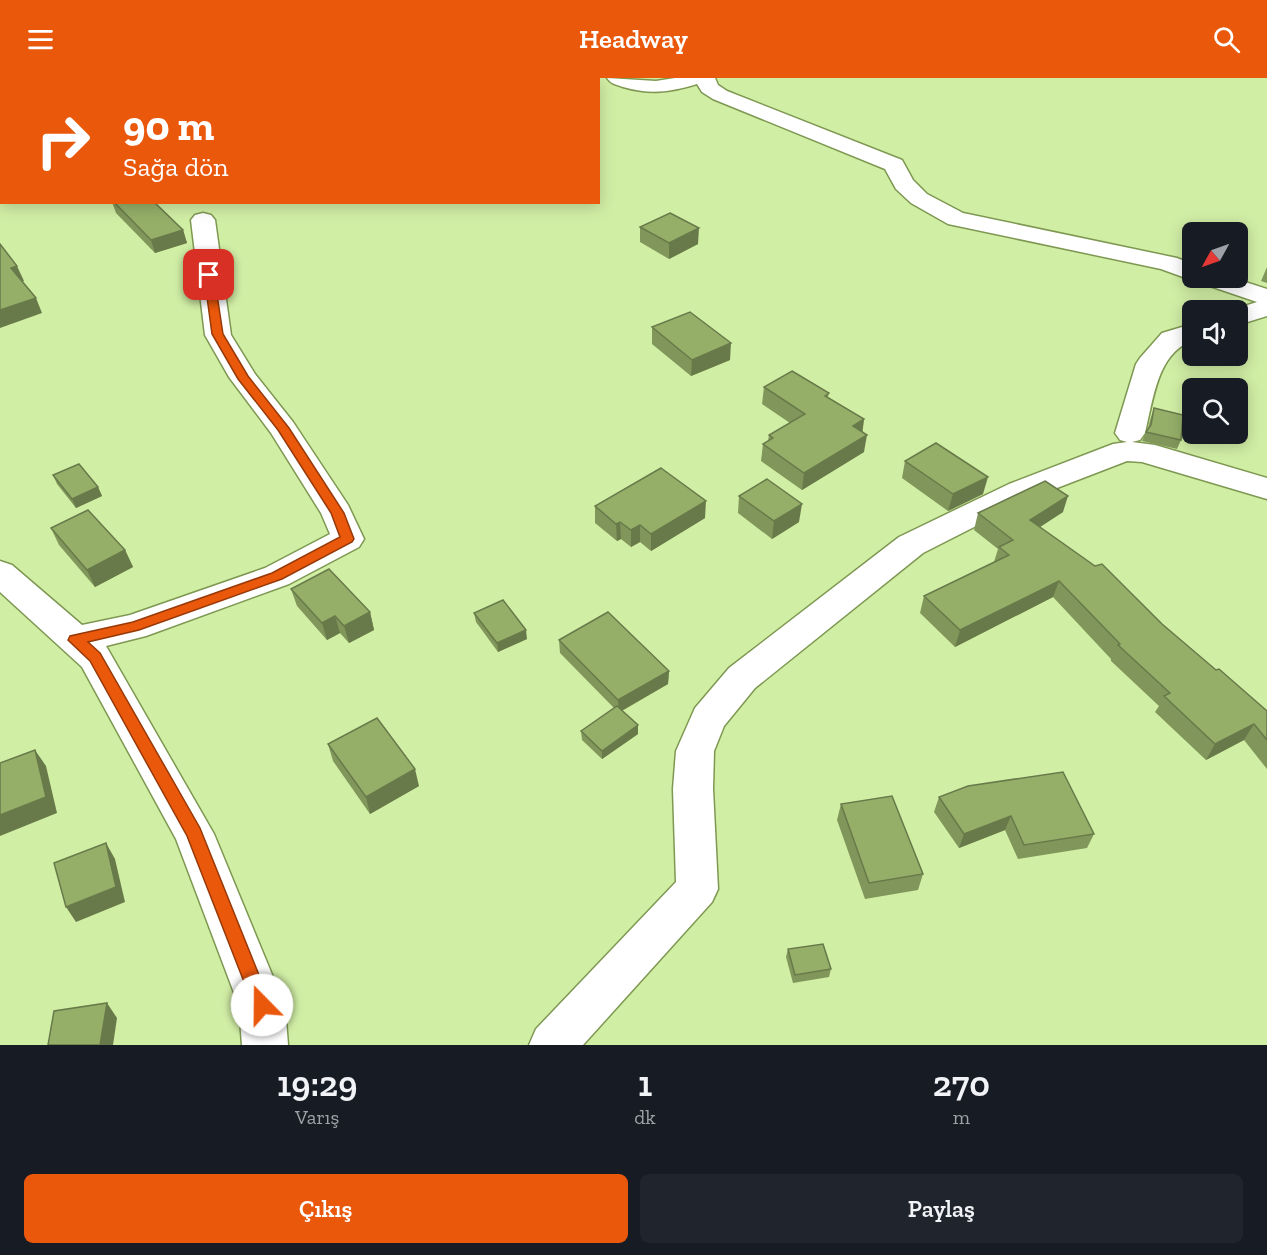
<!DOCTYPE html>
<html lang="tr">
<head>
<meta charset="utf-8">
<style>
  body { margin:0; font-family:"Zilla Slab",serif; background:#20242c; color:#f1f3f6; height:100vh; display:flex; flex-direction:column; font-size:22px; white-space:nowrap }
  * { box-sizing:border-box; margin:0 }
  p { font-size:20px; color:#9ea1a6 }
  .icon { flex:none; width:33px; height:33px; fill:none; stroke:currentColor; stroke-width:2; stroke-linecap:round; stroke-linejoin:round }
  .map { position:relative; height:967px; overflow:hidden }
  .sheet { display:flex; flex-direction:column; background:#171b24; flex:1 }
  .sheet>* { flex:none }
  .top-card { position:absolute; left:0px; top:0px; width:600px; height:126px; box-shadow:0 3px 15px #0003; background:#ea580c; color:#fff; overflow:hidden }
  .needle { width:39px; rotate:230deg }
  .tools { position:absolute; left:1182px; top:144px; display:grid; gap:12px }
  .tools a { display:grid; place-items:center; width:66px; height:66px; border-radius:9px; background:#171b24; box-shadow:0 3px 15px #0003; font-size:30px }
  .pin { position:absolute; display:grid; place-items:center; width:51px; height:51px; color:#fff; margin:-26px; border-radius:12px; box-shadow:0 3px 9px #0006 }
  .me { position:absolute; width:66px; margin:-33px; rotate:338deg; stroke-linejoin:round; filter:drop-shadow(0 0 4px #0008) }
  .turn { display:flex; align-items:center; gap:21px; height:126px; padding:0 24px; font-size:27px }
  .turn .icon { width:78px; height:78px; stroke-width:2.5 }
  .turn b { display:block; font-size:42px; line-height:51px }
  .eta { display:flex; justify-content:space-evenly; align-items:center; height:102px; text-align:center }
  .eta b { font-size:36px; font-weight:600; line-height:42px }
  .primary-button { display:flex; gap:12px; margin-top:auto; padding:12px 24px }
  .primary-button a { flex:1; height:69px; border-radius:9px; background:#ea580c; color:#fff; font-size:24px; font-weight:600; line-height:69px; text-align:center }
  .primary-button a+a { background:#20242c; color:#f1f3f6 }
  header { display:flex; justify-content:space-between; align-items:center; height:78px; padding:0 24px; background:#ea580c; color:#fff; font-size:27px; font-weight:600 }
  .map>svg:first-child { display:block }
  .lines { fill:none; stroke-linecap:round; stroke-linejoin:round }
  .minor-casing { stroke:#7e9852; stroke-width:3 }
  .minor { fill:#fff; fill-rule:evenodd }
  .wall { fill:#80965a }
  .shaded-wall { fill:#687a4a }
  .building { fill:#95af69; stroke:#687a4a; stroke-width:1.5 }
  .route { fill:#ea580c; stroke:#983908; stroke-width:1.5 }
</style>
</head>
<body>
<header><svg class="icon" aria-label="menu" viewBox="0 0 24 24"><path d="M4 6h16M4 12h16M4 18h16"/></svg>Headway<svg class="icon" aria-label="search" viewBox="0 0 24 24"><circle cx="10" cy="10" r="6"/><path d="M15 15l6 6"/></svg></header>
<div class="map">
<svg width="1267" height="967" viewBox="0 0 1267 967">
  <rect width="100%" height="100%" fill="#d1eea5"/>
  <g class="lines">
    <g class="minor-casing">
      <g id="minor">
        <path d="M607,0L656,3L675,0H715L718,7L727,13L902,82L913,102L927,116L963,135L1177,180L1192,186V200H1233L1267,211V238L1238,247V232H1232L1257,224L1201,205L1198,200L1183,199L1161,191L948,146L911,125L896,111L885,91L713,21L702,14L697,6C671,14 650,17 623,9C617,7 611,6 607,0Z"/>
        <polygon points="2,98 2,112 0,113 0,99"/>
        <polygon points="203,135 211,137 215,142 231,257 255,296 293,344 348,427 364,461 359,469 289,506 146,558 106,568 214,756 285,928 288,967 242,967 239,928 176,761 82,589 0,514 0,483 12,487 82,547 130,537 265,490 330,456 321,435 271,355 229,299 205,257 191,142 195,137"/>
        <path d="M1192,246V263C1157,275 1153,323 1145,355L1140,362L1132,364L1155,367L1267,400V421L1142,384L1127,383L1031,420L923,475L755,610L724,648L714,673L713,711L718,811L712,824L583,967H529L536,951L676,804L673,711L676,673L695,630L729,590L899,459L1009,406L1113,366L1127,364L1120,362L1115,355L1136,286L1140,280L1162,255Z"/>
      </g>
    </g>
    <use href="#minor" class="minor"/>
  </g>
  <g class="wall">
    <polygon points="112,124 154,124 183,152 187,165 155,175 116,135"/>
    <polygon points="640,149 698,166 669,181 640,164"/>
    <polygon points="1267,189 1267,205 1261,203"/>
    <polygon points="652,249 730,282 691,298 652,266"/>
    <polygon points="764,309 829,315 828,319 864,341 862,354 864,374 802,412 761,383 763,366 768,363 769,357 790,345 762,326"/>
    <polygon points="1154,330 1181,362 1177,371 1142,363 1148,350 1151,339"/>
    <polygon points="905,383 983,416 948,433 902,400"/>
    <polygon points="53,397 98,409 102,418 76,430 57,406"/>
    <polygon points="739,418 799,444 772,461 738,435"/>
    <polygon points="595,428 705,440 651,473 640,464 631,469 621,461 617,463 595,445"/>
    <polygon points="1063,434 1039,449 1162,546 1216,592 1267,633 1267,691 1244,662 1206,682 1155,634 1159,628 1111,583 1111,581 1053,519 955,569 920,535 924,518 994,484 998,471 974,452 978,435"/>
    <polygon points="51,450 125,472 133,489 95,509 59,467"/>
    <polygon points="291,511 370,534 374,552 349,565 340,555 327,562 297,528"/>
    <polygon points="474,535 527,561 498,574 476,544"/>
    <polygon points="559,562 669,593 668,606 622,633 638,647 638,656 602,681 582,662 581,653 614,630 560,575"/>
    <polygon points="328,666 419,708 370,736 333,683"/>
    <polygon points="939,719 1094,756 1087,770 1018,781 1005,752 959,770 934,734"/>
    <polygon points="841,726 923,796 918,812 865,821 837,742"/>
    <polygon points="788,871 831,891 829,899 793,905 786,879"/>
  </g>
  <g class="shaded-wall">
    <polygon points="699,150 698,166 669,181 669,165"/>
    <polygon points="183,152 187,165 155,175 151,162"/>
    <polygon points="17,188 24,203 18,205 11,190"/>
    <polygon points="36,220 42,235 0,250 0,232"/>
    <polygon points="731,265 730,282 691,298 692,282"/>
    <polygon points="864,341 862,358 853,348"/>
    <polygon points="867,357 864,374 802,412 804,395"/>
    <polygon points="988,399 983,416 948,433 953,416"/>
    <polygon points="98,409 102,418 76,430 72,421"/>
    <polygon points="1068,418 1063,434 1025,459 1030,442"/>
    <polygon points="706,423 705,440 651,473 651,456"/>
    <polygon points="802,426 799,444 772,461 774,443"/>
    <polygon points="620,444 621,461 617,463 616,446"/>
    <polygon points="640,447 640,464 631,469 631,452"/>
    <polygon points="125,472 133,489 95,509 87,492"/>
    <polygon points="1059,503 1053,519 955,569 960,552"/>
    <polygon points="370,534 374,552 349,565 344,548"/>
    <polygon points="335,538 340,555 327,562 322,545"/>
    <polygon points="526,552 527,561 498,574 497,565"/>
    <polygon points="669,593 668,606 619,634 618,622"/>
    <polygon points="1254,646 1244,662 1206,682 1215,666"/>
    <polygon points="638,647 638,656 602,681 602,673"/>
    <polygon points="35,672 46,688 57,735 0,758 0,737"/>
    <polygon points="415,691 419,708 370,736 366,719"/>
    <polygon points="1011,738 1005,752 959,770 964,756"/>
    <polygon points="106,765 115,781 125,824 76,844 66,829"/>
    <polygon points="107,925 117,940 113,967 100,967"/>
  </g>
  <g class="building">
    <polygon points="114,124 154,124 183,152 151,162"/>
    <polygon points="670,135 699,150 669,165 640,149"/>
    <polygon points="0,166 17,188 11,190 36,220 0,232"/>
    <polygon points="690,234 731,265 692,282 652,249"/>
    <polygon points="792,293 829,315 825,318 864,341 853,348 867,357 804,395 763,366 773,360 769,357 805,336 764,309"/>
    <polygon points="1154,330 1183,337 1181,362 1146,354 1151,347"/>
    <polygon points="936,365 988,399 953,416 905,383"/>
    <polygon points="79,386 98,409 72,421 53,397"/>
    <polygon points="661,390 706,423 651,456 640,447 631,452 620,444 616,446 595,428"/>
    <polygon points="767,401 802,426 774,443 739,418"/>
    <polygon points="1045,403 1068,418 1030,442 1095,488 1102,486 1162,546 1216,592 1219,591 1267,633 1267,662 1254,646 1215,666 1164,618 1170,615 1118,567 1120,566 1059,503 960,552 924,518 1009,477 999,469 1013,462 978,435"/>
    <polygon points="88,432 125,472 87,492 51,450"/>
    <polygon points="329,491 370,534 344,548 335,538 322,545 291,511"/>
    <polygon points="503,522 526,552 497,565 474,535"/>
    <polygon points="608,534 669,593 618,622 559,562"/>
    <polygon points="617,628 638,647 602,673 581,653"/>
    <polygon points="377,640 415,691 366,719 328,666"/>
    <polygon points="35,672 46,719 0,737 0,685"/>
    <polygon points="1063,694 1094,756 1024,767 1011,738 964,756 939,719 968,708"/>
    <polygon points="892,718 923,796 869,805 841,726"/>
    <polygon points="106,765 116,809 66,829 54,785"/>
    <polygon points="823,866 831,891 795,897 788,871"/>
    <polygon points="107,925 100,967 48,967 54,933"/>
  </g>
  <polygon class="route" points="209,194 214,197 223,256 248,298 289,350 344,435 354,461 352,464 282,501 139,552 88,564 100,575 200,750 271,927 269,934 262,937 255,934 253,927 187,758 90,583 68,562 70,558 133,544 272,495 340,459 331,435 278,352 238,301 212,256 204,197"/>
</svg>
<div class="tools">
<a><svg class="needle" viewBox="-14 -14 28 28"><path d="M0-13l5 13h-10z" fill="#e53935"/><path d="M0 13l5-13h-10z" fill="#9ea1a6"/></svg></a>
<a><svg class="icon" aria-label="sound" viewBox="0 0 24 24"><path d="M4 9h4l5-4v14l-5-4H4zM17 9q2 3 0 6"/></svg></a>
<a><svg class="icon" aria-label="search" viewBox="0 0 24 24"><circle cx="10" cy="10" r="6"/><path d="M15 15l6 6"/></svg></a>
</div>
<div class="pin" style="left:209px;top:197px;background:#d93025"><svg class="icon" aria-label="arrive" viewBox="0 0 24 24"><path d="M6 21V4h12l-3 4 3 4H6"/></svg></div>
<svg class="me" style="left:262px;top:927px" viewBox="-20 -20 40 40"><circle r="19" fill="#fff"/><path d="M0-13L10 11 0 6-10 11z" fill="#ea580c"/></svg>
<div class="top-card">
<div class="turn"><svg class="icon" aria-label="right" viewBox="0 0 24 24"><path d="M7 20v-9h11M14 6l5 5-5 5"/></svg><div><b>90 m</b>Sağa dön</div></div>
</div>
</div>
<section class="sheet">
<div class="eta">
<div><b>19:29</b><p>Varış</p></div>
<div><b>1</b><p>dk</p></div>
<div><b>270</b><p>m</p></div>
</div>
<div class="primary-button"><a>Çıkış</a><a>Paylaş</a></div>
</section>
</body>
</html>
